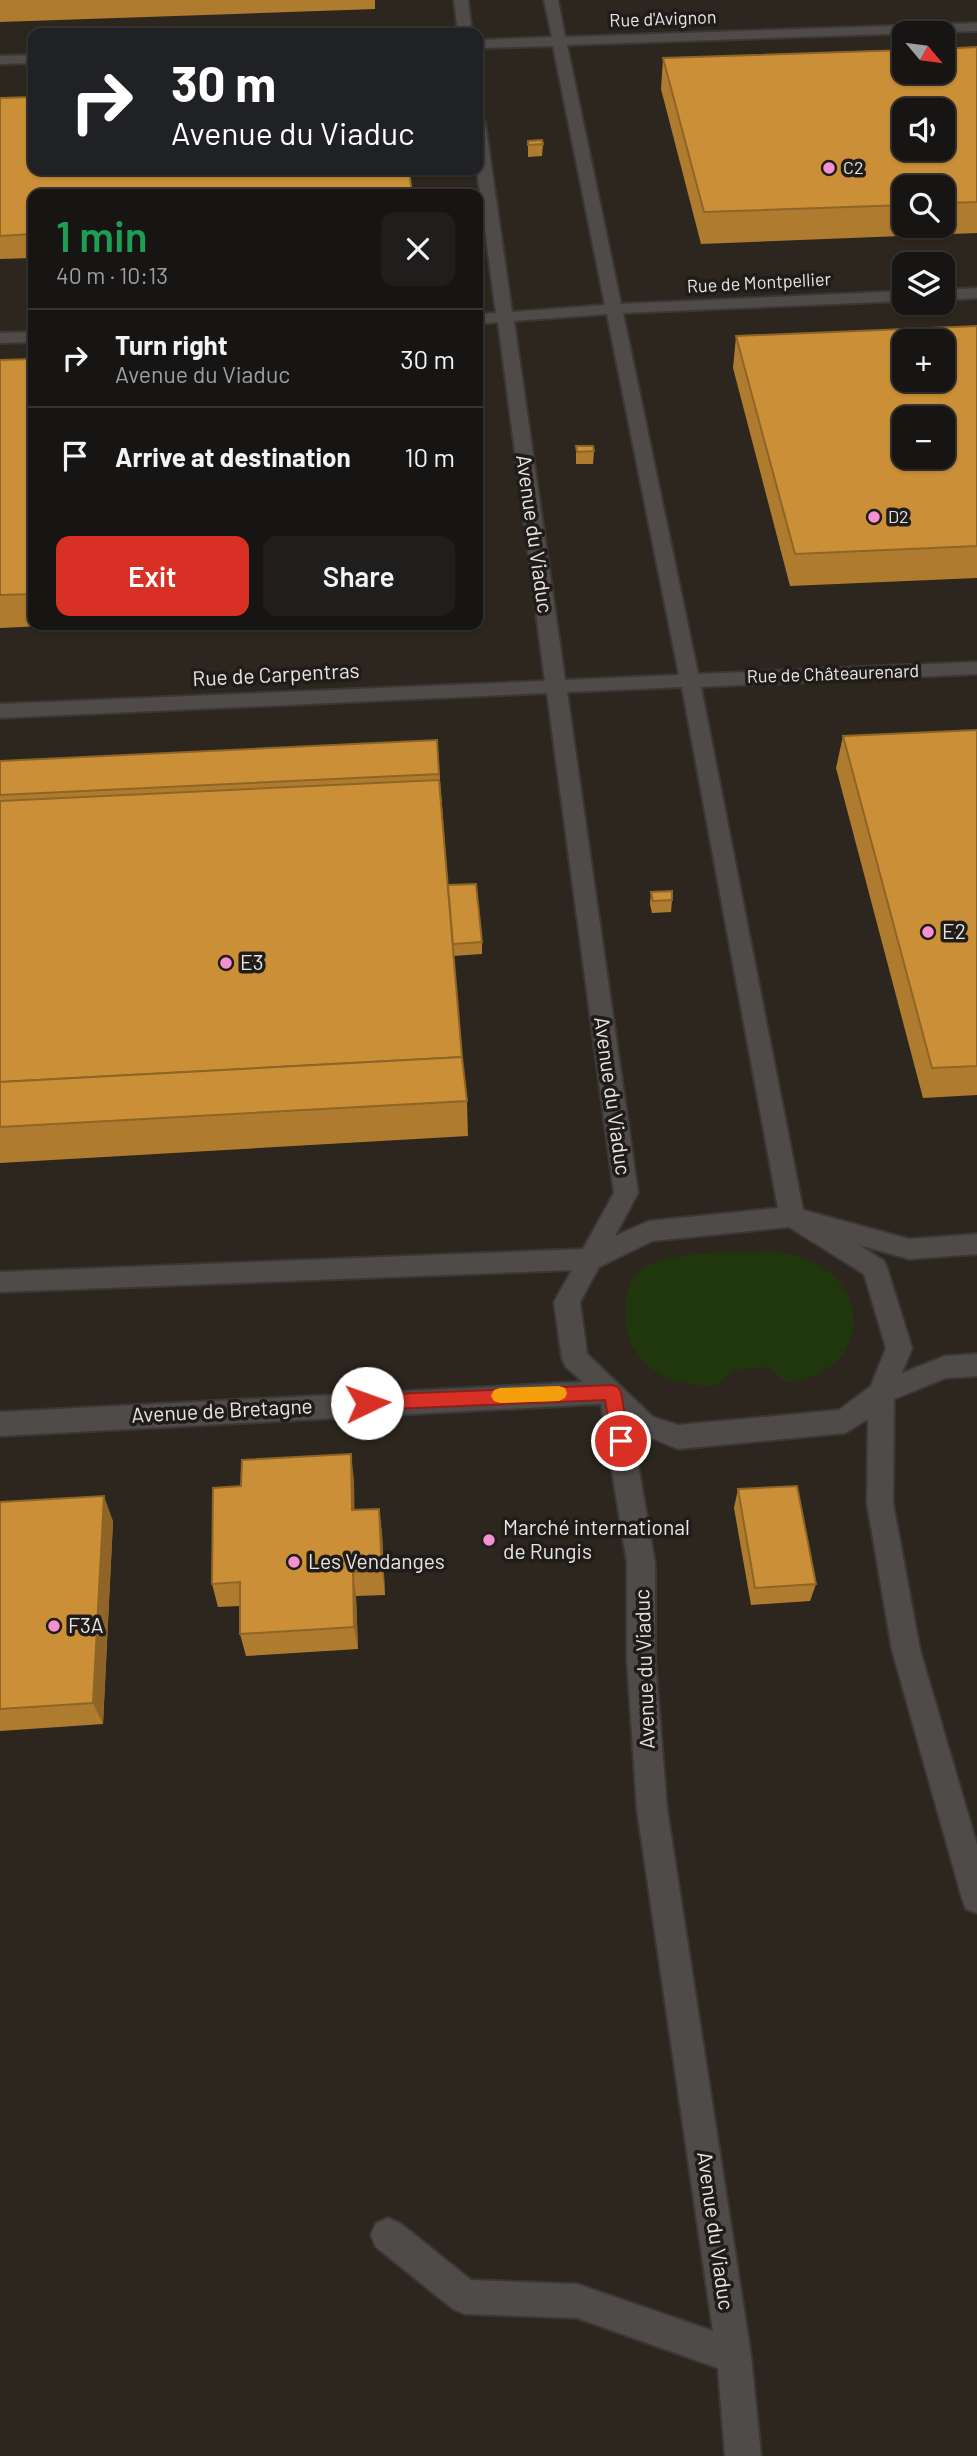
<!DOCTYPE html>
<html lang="en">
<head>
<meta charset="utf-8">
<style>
  body { margin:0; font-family:Barlow,sans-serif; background:#201e1c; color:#f1f3f6; height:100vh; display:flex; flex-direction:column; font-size:26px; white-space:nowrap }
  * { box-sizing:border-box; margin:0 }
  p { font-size:23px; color:#9e9fa0 }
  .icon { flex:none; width:38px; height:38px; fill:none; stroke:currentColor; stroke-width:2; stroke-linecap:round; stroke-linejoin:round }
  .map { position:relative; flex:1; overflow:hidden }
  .drawer { position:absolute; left:28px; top:189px; width:455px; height:441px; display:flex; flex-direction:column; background:#171513; border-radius:14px; box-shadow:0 2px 5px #0004,0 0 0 2px #363433 }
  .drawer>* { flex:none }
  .guide { position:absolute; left:28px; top:28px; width:455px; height:147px; border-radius:14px; box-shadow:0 2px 5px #0004,0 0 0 2px #363433; background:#202124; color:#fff; overflow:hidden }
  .needle { width:46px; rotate:119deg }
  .tools { position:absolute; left:892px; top:21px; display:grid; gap:14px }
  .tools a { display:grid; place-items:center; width:63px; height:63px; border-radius:14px; background:#171513; box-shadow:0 2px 5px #0004,0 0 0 2px #363433; font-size:35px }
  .pin { position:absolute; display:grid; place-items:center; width:60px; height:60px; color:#fff; margin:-30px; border:4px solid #fff; border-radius:50%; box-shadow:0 2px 7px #0007 }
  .me { position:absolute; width:77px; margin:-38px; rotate:87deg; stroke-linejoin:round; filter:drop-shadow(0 0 5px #0008) }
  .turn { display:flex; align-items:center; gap:24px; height:147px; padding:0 28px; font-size:32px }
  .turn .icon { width:91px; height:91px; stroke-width:2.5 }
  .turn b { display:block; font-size:49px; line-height:60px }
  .round { display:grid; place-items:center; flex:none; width:74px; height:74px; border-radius:14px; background:#201e1c }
  .overview { display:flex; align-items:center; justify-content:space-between; height:119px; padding:0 28px }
  h1 { font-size:42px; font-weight:600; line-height:52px; color:#1e9e55 }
  .primary-button { display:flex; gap:14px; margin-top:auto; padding:14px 28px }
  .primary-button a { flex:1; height:80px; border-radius:14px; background:#d93025; color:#fff; font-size:28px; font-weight:600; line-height:80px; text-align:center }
  .primary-button a+a { background:#201e1c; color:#f1f3f6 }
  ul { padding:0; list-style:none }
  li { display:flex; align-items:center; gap:21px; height:98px; padding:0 28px; border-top:2px solid #363433 }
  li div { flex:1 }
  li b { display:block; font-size:26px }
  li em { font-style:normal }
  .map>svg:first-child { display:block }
  .built { fill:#2c261e; fill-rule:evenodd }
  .green { fill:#20370d }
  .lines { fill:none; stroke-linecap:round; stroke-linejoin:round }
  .service-casing { stroke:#3a3836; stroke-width:4 }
  .service { fill:#4e4b48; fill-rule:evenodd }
  .wall { fill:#af7c2f; fill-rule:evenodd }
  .shaded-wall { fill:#8e6526 }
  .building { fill:#cb9037; stroke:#8e6526; stroke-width:2; fill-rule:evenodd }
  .route { fill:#d93025; stroke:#8d1f18; stroke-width:2 }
  .slow { fill:#f59e0b }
  .poi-dot { fill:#f590d1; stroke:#1f1c19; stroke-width:2.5 }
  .labels { text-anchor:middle; stroke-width:7; stroke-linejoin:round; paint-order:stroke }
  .far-street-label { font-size:18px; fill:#e8e6e4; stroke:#1f1c19 }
  .far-poi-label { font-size:18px; fill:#e8e6e4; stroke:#1f1c19; text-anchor:start }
  .street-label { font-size:21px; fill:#e8e6e4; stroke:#1f1c19 }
  .poi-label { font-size:21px; fill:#e8e6e4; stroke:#1f1c19; text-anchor:start }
</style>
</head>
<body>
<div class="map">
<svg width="977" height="2456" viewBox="0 0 977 2456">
  <rect width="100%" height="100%" fill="#1f1c19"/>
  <path class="built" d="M0,0H977V2456H0ZM33,33H478V170H33ZM905,33H943V72H905ZM905,110H943V149H905ZM905,187H943V226H905ZM33,194H478V625H33ZM905,264H943V303H905ZM905,341H943V380H905ZM905,418H943V457H905Z"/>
  <path class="green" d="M774,1251C793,1255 813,1259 829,1272C865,1301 861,1354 818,1374C809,1379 797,1380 787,1383L768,1367L733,1370L715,1386C697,1385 679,1384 663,1376C651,1370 639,1358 633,1347C621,1326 621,1282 643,1268C675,1249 736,1253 774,1251Z"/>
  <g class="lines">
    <g class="service-casing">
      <g id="service">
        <polygon points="454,0 468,0 472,33 458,33"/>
        <path d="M544,0H558L565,37L977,23V31L567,45L621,304L905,291V301L623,313L698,674L977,662V674L701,687L803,1210L909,1239L977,1234V1254L909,1259L859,1245L884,1261L887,1268L912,1348L902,1373L945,1356L977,1354V1376L946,1378L894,1399L893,1503L920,1650L977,1845V1913L966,1909L962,1898L892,1650L867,1503L868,1419L845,1433L678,1449L632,1430L655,1563V1659L667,1809L751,2356L761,2456H725L718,2368L577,2318L465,2314L453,2309L376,2247L371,2235L376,2223L388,2218L400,2223L471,2280L577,2284L713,2331L637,1809L627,1659V1563L601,1404L0,1436V1412L583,1382L566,1367L562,1359L554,1302L572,1270L0,1292V1272L583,1249L614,1193L547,693L0,718V704L545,681L498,322L478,324V314L496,313L477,170L478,118L485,122L512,312L605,305L553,46L478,48V40L552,37ZM607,314L679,675L565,680L514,321ZM682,687L778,1208L649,1221L615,1236L638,1193L567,692ZM789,1227L864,1274L886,1348L871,1386L839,1410L678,1425L653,1417L587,1354L580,1302L599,1267L652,1241Z"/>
        <polygon points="33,55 33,63 0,64 0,56"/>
        <polygon points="977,288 977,298 943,300 943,290"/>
        <polygon points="33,332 33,342 0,343 0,333"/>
      </g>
    </g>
    <use href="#service" class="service"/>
  </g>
  <g class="wall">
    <polygon points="0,0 375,0 375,9 0,22"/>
    <path d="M977,47V233L701,244L661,89L663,58ZM905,187H943V226H905Z"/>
    <polygon points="0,98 33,194 33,258 0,259"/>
    <polygon points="528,141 543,144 542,156 528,157"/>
    <polygon points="977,326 977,578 790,586 733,368 736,336"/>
    <polygon points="33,359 33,625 64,625 0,628 0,360"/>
    <polygon points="576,446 594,451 593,464 576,464"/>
    <polygon points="977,730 977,1095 923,1098 836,768 843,736"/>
    <polygon points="437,740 448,885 482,942 482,954 453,956 462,1057 467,1101 468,1136 0,1163 0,761"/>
    <polygon points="651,892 672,900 671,912 652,913 650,904"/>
    <polygon points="354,1480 354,1510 379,1509 382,1534 385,1595 356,1596 358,1649 246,1656 240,1634 240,1606 218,1607 212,1584 241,1486"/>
    <polygon points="738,1489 816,1584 810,1601 751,1605 734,1508"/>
    <polygon points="0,1502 113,1521 103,1724 0,1731"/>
  </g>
  <g class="shaded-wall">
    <polygon points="351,1454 354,1480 355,1535 352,1510"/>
    <polygon points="104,1496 113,1521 103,1724 93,1703"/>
    <polygon points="379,1509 382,1534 385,1595 382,1571"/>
    <polygon points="353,1572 356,1596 358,1649 354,1627"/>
  </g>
  <g class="building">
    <path d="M977,47V202L943,203V187H905V205L704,212L663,58L905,50V72H943V49ZM905,110H943V149H905Z"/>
    <polygon points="33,97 33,170 409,170 412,194 33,194 33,234 0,236 0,98"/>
    <polygon points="542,140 543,144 528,145 528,141"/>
    <path d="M977,326V546L795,554L736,336ZM905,341H943V380H905ZM905,418H943V457H905Z"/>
    <polygon points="33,359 33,594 0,595 0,360"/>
    <polygon points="576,446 593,446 594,451 577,452"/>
    <polygon points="977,730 977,1066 932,1068 843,736"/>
    <polygon points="437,740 439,774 0,795 0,761"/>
    <polygon points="439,780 462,1057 0,1082 0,801"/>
    <polygon points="476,884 482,942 453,944 448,885"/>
    <polygon points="672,891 672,900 653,901 651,892"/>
    <polygon points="462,1057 467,1101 0,1127 0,1082"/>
    <polygon points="351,1454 352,1510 379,1509 382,1571 353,1572 354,1627 240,1634 240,1582 212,1584 213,1488 241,1486 242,1460"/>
    <polygon points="797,1486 816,1584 755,1588 738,1489"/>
    <polygon points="104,1496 93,1703 0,1709 0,1502"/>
  </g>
  <polygon class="route" points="612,1385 618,1387 621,1392 629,1441 627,1446 621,1449 614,1446 612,1441 605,1400 367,1410 361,1408 359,1403 361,1398 367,1395"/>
  <polygon class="slow" points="559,1386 565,1388 567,1393 565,1398 559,1401 500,1403 494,1401 491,1396 494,1390 500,1388"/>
  <g class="poi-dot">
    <circle cx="829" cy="168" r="7"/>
    <circle cx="874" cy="517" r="7"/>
    <circle cx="928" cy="932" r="7"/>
    <circle cx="226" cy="963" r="7"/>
    <circle cx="489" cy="1540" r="7"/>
    <circle cx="294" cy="1562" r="7"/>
    <circle cx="54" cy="1626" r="7"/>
  </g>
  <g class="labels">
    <g class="far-street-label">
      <text transform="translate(663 19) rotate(-2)" y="6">Rue d'Avignon</text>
      <text transform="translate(759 283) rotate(-3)" y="6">Rue de Montpellier</text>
      <text transform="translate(833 674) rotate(-2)" y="6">Rue de Châteaurenard</text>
    </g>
    <g class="far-poi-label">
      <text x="843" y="174">C2</text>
      <text x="888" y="523">D2</text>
    </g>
    <g class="street-label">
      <text transform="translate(534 534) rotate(82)" y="7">Avenue du Viaduc</text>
      <text transform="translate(276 675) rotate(-3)" y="7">Rue de Carpentras</text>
      <text transform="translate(612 1096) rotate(82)" y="7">Avenue du Viaduc</text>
      <text transform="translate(222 1411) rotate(-3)" y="7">Avenue de Bretagne</text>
      <text transform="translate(645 1669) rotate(-92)" y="7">Avenue du Viaduc</text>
      <text transform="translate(715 2231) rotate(82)" y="7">Avenue du Viaduc</text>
    </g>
    <g class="poi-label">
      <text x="942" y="939">E2</text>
      <text x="240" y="970">E3</text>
      <text x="503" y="1535">Marché international<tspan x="503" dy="24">de Rungis</tspan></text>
      <text x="308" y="1569">Les Vendanges</text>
      <text x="68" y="1633">F3A</text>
    </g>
  </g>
</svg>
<div class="tools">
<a><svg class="needle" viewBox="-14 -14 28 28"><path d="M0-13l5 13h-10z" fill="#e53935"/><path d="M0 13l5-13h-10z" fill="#9e9fa0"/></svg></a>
<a><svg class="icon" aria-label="sound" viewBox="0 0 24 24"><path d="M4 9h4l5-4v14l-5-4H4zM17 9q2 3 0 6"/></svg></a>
<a><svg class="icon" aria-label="search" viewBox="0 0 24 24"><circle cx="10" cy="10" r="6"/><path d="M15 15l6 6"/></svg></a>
<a><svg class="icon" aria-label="layers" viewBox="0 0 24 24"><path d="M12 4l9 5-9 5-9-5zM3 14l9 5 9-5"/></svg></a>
<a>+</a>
<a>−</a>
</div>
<div class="pin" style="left:621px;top:1441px;background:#d93025"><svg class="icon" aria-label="arrive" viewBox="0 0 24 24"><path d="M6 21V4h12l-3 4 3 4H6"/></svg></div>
<svg class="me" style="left:367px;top:1403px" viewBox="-20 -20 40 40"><circle r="19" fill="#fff"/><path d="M0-13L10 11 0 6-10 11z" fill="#d93025"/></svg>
<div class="guide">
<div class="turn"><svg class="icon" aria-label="right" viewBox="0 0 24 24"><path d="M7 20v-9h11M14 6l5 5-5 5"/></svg><div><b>30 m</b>Avenue du Viaduc</div></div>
</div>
<section class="drawer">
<div class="overview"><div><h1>1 min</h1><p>40 m · 10:13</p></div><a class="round"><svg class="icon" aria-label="close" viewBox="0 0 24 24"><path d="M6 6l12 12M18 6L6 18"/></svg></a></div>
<ul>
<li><svg class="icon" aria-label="right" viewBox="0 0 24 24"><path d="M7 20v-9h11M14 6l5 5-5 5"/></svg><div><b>Turn right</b><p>Avenue du Viaduc</p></div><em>30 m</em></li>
<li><svg class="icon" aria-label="arrive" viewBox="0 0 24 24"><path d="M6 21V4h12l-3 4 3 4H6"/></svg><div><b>Arrive at destination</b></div><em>10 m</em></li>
</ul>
<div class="primary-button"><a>Exit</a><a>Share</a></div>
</section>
</div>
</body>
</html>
